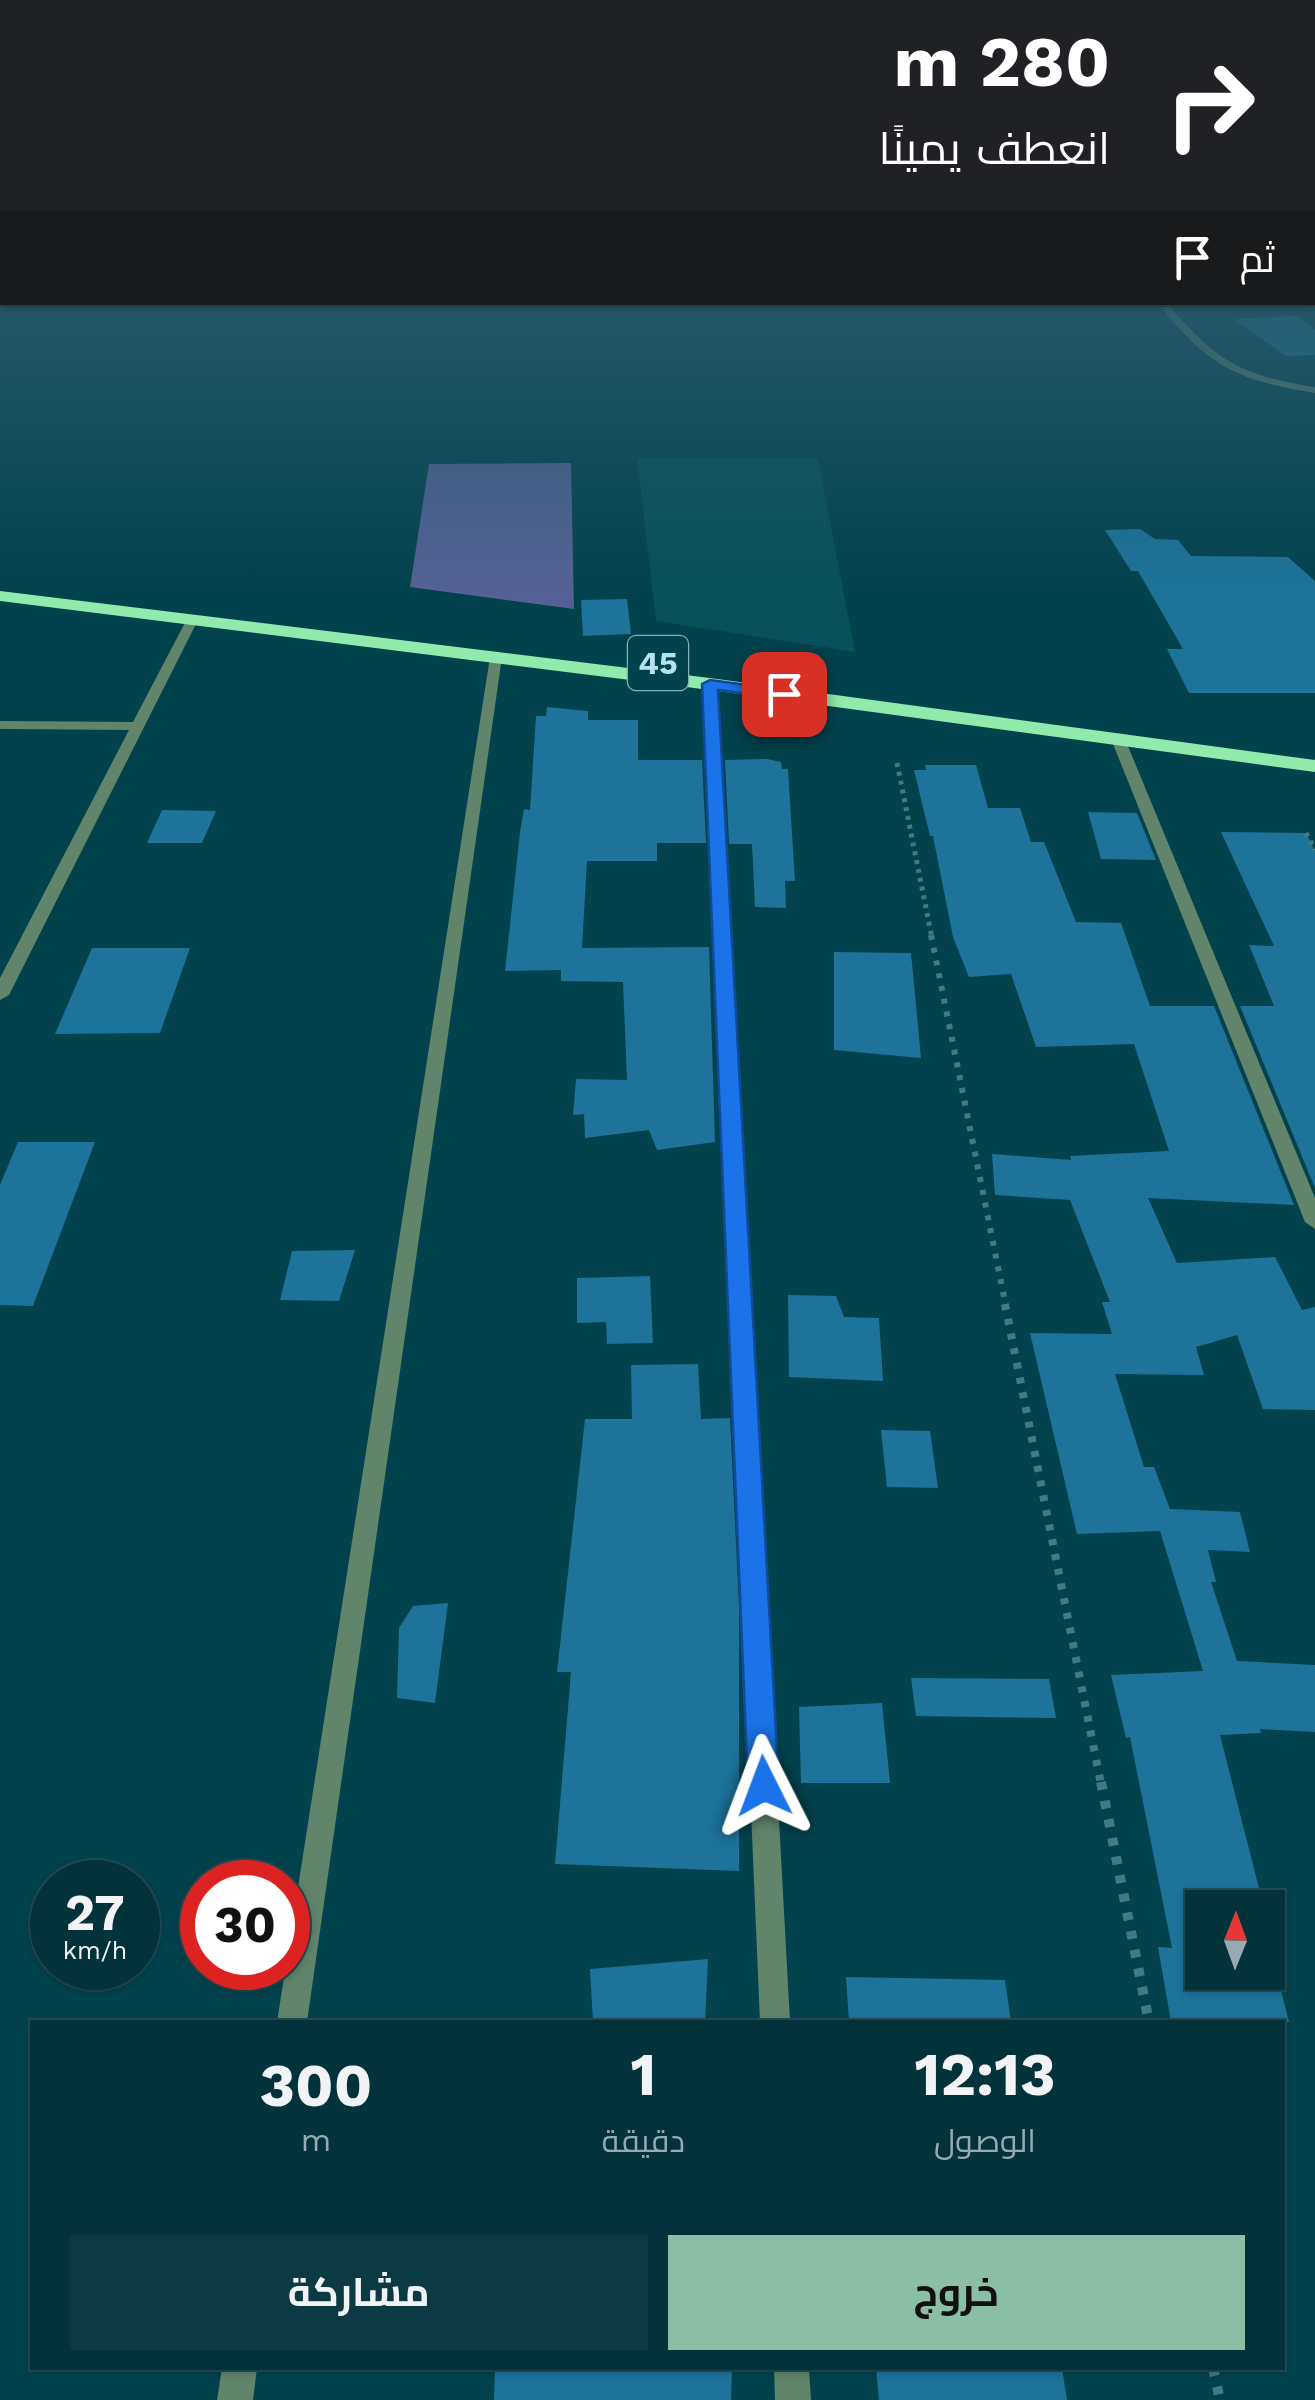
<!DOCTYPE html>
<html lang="ar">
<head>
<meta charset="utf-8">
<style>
  body { margin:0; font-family:"Work Sans",Cairo,sans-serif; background:#0c3a42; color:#f1f3f6; direction:rtl; height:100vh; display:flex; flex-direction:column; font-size:38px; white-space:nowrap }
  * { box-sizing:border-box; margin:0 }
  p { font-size:32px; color:#96aaaf }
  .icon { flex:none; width:55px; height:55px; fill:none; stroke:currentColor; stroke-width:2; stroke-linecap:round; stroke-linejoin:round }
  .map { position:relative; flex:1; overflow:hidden; direction:ltr }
  .sheet { position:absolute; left:30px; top:2020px; width:1255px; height:350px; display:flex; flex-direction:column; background:#02323a; border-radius:0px; box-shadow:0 2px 8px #0004,0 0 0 2px #234d54; direction:rtl }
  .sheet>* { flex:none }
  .top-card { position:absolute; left:0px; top:0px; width:1315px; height:305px; box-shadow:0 2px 8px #0004,0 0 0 2px #234d54; direction:rtl; background:#202124; color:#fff; overflow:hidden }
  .needle { width:65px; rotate:1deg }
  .controls { position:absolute; left:1185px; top:1890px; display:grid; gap:20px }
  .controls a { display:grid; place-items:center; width:100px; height:100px; border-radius:0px; background:#02323a; box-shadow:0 2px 8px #0004,0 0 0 2px #234d54; font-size:50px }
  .speed { position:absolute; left:30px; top:1860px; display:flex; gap:20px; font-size:50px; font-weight:700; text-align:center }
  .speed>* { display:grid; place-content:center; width:130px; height:130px; border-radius:50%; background:#02323a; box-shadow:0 2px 8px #0004,0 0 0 2px #234d54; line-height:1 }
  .speed small { font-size:25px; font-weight:400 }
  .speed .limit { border:15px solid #d22; background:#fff; color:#111 }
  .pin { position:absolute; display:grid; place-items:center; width:85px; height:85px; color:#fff; margin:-42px; border-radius:20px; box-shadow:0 5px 15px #0006 }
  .me { position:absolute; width:110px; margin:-55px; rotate:357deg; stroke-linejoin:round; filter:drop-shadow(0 0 8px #0008) }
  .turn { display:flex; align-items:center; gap:35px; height:210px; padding:0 40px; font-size:45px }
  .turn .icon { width:130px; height:130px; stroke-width:2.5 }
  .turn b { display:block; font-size:70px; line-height:85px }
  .then { display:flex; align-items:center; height:95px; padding:0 40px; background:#0003; gap:20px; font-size:38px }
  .eta { display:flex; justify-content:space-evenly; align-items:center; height:170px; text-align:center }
  .eta b { font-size:60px; font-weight:700; line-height:70px }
  .primary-button { display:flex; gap:20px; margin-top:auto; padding:20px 40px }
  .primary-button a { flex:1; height:115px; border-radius:0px; background:#8abfa5; color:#111; font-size:40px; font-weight:700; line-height:115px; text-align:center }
  .primary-button a+a { background:#0c3a42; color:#f1f3f6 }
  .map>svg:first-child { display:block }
  .built { fill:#07505c }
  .green { fill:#556196 }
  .building { fill:#1d739a }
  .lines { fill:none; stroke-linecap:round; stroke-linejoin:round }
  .path-far3 { stroke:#407a85; stroke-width:5; stroke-dasharray:4 5; stroke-linecap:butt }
  .path-far2 { stroke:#407a85; stroke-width:6; stroke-dasharray:5 8; stroke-linecap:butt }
  .path-far1 { stroke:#407a85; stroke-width:8; stroke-dasharray:6 9; stroke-linecap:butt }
  .path { stroke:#407a85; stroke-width:10; stroke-dasharray:8 11; stroke-linecap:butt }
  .street { fill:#61846b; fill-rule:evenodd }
  .highway { fill:#8feaac; fill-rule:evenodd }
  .route { fill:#1a73e8; stroke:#114b97; stroke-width:2.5 }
  .labels { text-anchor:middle; stroke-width:8; stroke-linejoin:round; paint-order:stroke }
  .shield { fill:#02424d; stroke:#7fb2bd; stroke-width:2.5 }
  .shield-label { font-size:32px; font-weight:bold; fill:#b4e2ed }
</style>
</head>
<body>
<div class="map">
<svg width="1315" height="2400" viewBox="0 0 1315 2400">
  <rect width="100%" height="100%" fill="#02424d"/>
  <polygon class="built" points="637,458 818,458 855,652 656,621"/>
  <polygon class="green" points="571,463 574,609 410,587 429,464"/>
  <g class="building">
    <polygon points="1297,316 1315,330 1315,355 1286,356 1234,319"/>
    <polygon points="1140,529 1155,539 1178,540 1191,556 1288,557 1315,581 1315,693 1189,693 1167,649 1183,649 1138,571 1131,571 1105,530"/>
    <polygon points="627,599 631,634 583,636 581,600"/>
    <polygon points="547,707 588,711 588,720 638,720 638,760 702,760 706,843 657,843 657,861 587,861 582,948 709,947 715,1142 657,1150 649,1130 585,1138 584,1114 573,1115 576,1079 627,1080 623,982 561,981 561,970 505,971 520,832 524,809 530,810 536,716 546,716"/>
    <polygon points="767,759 781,762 782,769 788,769 795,881 785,881 786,908 755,907 752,844 729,844 725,760"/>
    <polygon points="925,765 976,765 988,808 1020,808 1031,842 1044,842 1076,922 1121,923 1150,1006 1214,1006 1294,1205 1148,1198 1177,1263 1275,1257 1302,1310 1315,1307 1315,1410 1263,1409 1237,1335 1196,1347 1204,1375 1115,1374 1144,1467 1154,1467 1170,1509 1240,1512 1250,1552 1208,1550 1216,1582 1211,1582 1237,1661 1315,1665 1315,1732 1260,1729 1261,1733 1220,1735 1264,1908 1202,1908 1202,1977 1278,1979 1289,2022 1171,2022 1158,1947 1172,1948 1130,1737 1126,1738 1111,1675 1203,1671 1160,1531 1077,1534 1030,1333 1112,1334 1102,1302 1110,1302 1070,1200 995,1195 992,1154 1071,1160 1070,1156 1169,1151 1134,1044 1036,1047 1011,974 969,977 953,937 933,836 930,836 914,770 926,770"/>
    <polygon points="162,810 216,811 202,843 147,843"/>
    <polygon points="1088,812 1137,813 1156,860 1101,859"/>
    <polygon points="1221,832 1306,833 1315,851 1315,1188 1240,1006 1274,1006 1249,945 1274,946"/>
    <polygon points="92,948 190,948 160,1033 55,1034"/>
    <polygon points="834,952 911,953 921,1058 834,1050"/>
    <polygon points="18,1142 95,1142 33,1306 0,1305 0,1185"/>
    <polygon points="355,1250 339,1301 280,1300 292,1251"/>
    <polygon points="650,1276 653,1343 607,1344 606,1322 577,1323 577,1278"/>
    <polygon points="788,1295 836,1296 844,1317 879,1318 883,1381 789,1377"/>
    <polygon points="698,1364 701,1419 730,1418 739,1607 739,1871 555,1864 571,1672 557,1672 585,1419 632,1419 631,1365"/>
    <polygon points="881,1430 930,1431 938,1488 887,1487"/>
    <polygon points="448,1603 435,1703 397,1698 399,1628 413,1606"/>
    <polygon points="911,1678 1049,1679 1056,1718 916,1716"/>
    <polygon points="882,1703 890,1783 801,1783 799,1707"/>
    <polygon points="708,1959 705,2022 593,2022 590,1969"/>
    <polygon points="846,1977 1005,1980 1011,2022 849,2022"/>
    <polygon points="495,2368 732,2368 731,2400 494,2400"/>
    <polygon points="876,2368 1062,2368 1067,2400 879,2400"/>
  </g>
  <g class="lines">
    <g class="path-far3">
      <polyline points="897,763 932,938"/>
      <polyline points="1306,833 1315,850"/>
    </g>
    <polyline class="path-far2" points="931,935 1006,1307"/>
    <polyline class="path-far1" points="1005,1304 1101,1784"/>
    <g class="path">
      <polyline points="1101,1782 1149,2022"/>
      <polyline points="1213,2368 1220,2400"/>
    </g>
    <g class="street">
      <path d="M1157,302H1166C1216,361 1239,375 1315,387V393C1235,380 1208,366 1157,302Z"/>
      <polygon points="188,617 198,620 9,995 0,1000 0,978 129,730 0,729 0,721 133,722"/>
      <polygon points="496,653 502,657 307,2022 277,2022 490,657"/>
      <polygon points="710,680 717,684 790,2022 760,2022 703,684"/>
      <polygon points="1113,736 1125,739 1315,1198 1315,1229 1305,1222 1111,739"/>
      <polygon points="222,2368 257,2368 253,2400 217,2400"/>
      <polygon points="774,2368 809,2368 811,2400 775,2400"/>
    </g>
    <polygon class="highway" points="0,591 710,678 1315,760 1315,772 710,690 0,601"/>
  </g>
  <linearGradient id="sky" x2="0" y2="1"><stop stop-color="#01242a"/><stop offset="0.44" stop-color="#285a6d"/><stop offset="1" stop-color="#285a6d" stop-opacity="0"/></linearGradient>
  <rect width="1315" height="595" fill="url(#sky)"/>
  <polygon class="route" points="710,680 784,690 792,694 784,699 718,690 779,1786 775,1798 764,1802 752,1798 748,1786 702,684"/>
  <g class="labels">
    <rect class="shield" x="628" y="636" width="60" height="54" rx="8"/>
    <g class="shield-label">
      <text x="658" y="674">45</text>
    </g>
  </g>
</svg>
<div class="controls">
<a><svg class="needle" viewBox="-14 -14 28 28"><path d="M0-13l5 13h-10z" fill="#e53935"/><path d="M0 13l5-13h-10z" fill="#96aaaf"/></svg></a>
</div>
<div class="speed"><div>27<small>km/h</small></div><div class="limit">30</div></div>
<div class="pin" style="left:784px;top:694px;background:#d93025"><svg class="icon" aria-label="arrive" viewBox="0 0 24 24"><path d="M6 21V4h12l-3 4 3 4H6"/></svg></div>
<svg class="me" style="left:764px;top:1786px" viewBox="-20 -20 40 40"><path d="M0-17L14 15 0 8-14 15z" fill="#1a73e8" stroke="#fff" stroke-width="4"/></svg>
<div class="top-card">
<div class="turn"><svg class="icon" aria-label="right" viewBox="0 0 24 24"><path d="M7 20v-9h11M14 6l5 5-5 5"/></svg><div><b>280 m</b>انعطف يمينًا</div></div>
<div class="then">ثم<svg class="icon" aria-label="arrive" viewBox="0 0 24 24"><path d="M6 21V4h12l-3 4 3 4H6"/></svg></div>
</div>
<section class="sheet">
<div class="eta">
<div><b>12:13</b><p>الوصول</p></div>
<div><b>1</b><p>دقيقة</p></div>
<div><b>300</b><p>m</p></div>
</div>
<div class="primary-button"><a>خروج</a><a>مشاركة</a></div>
</section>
</div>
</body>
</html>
